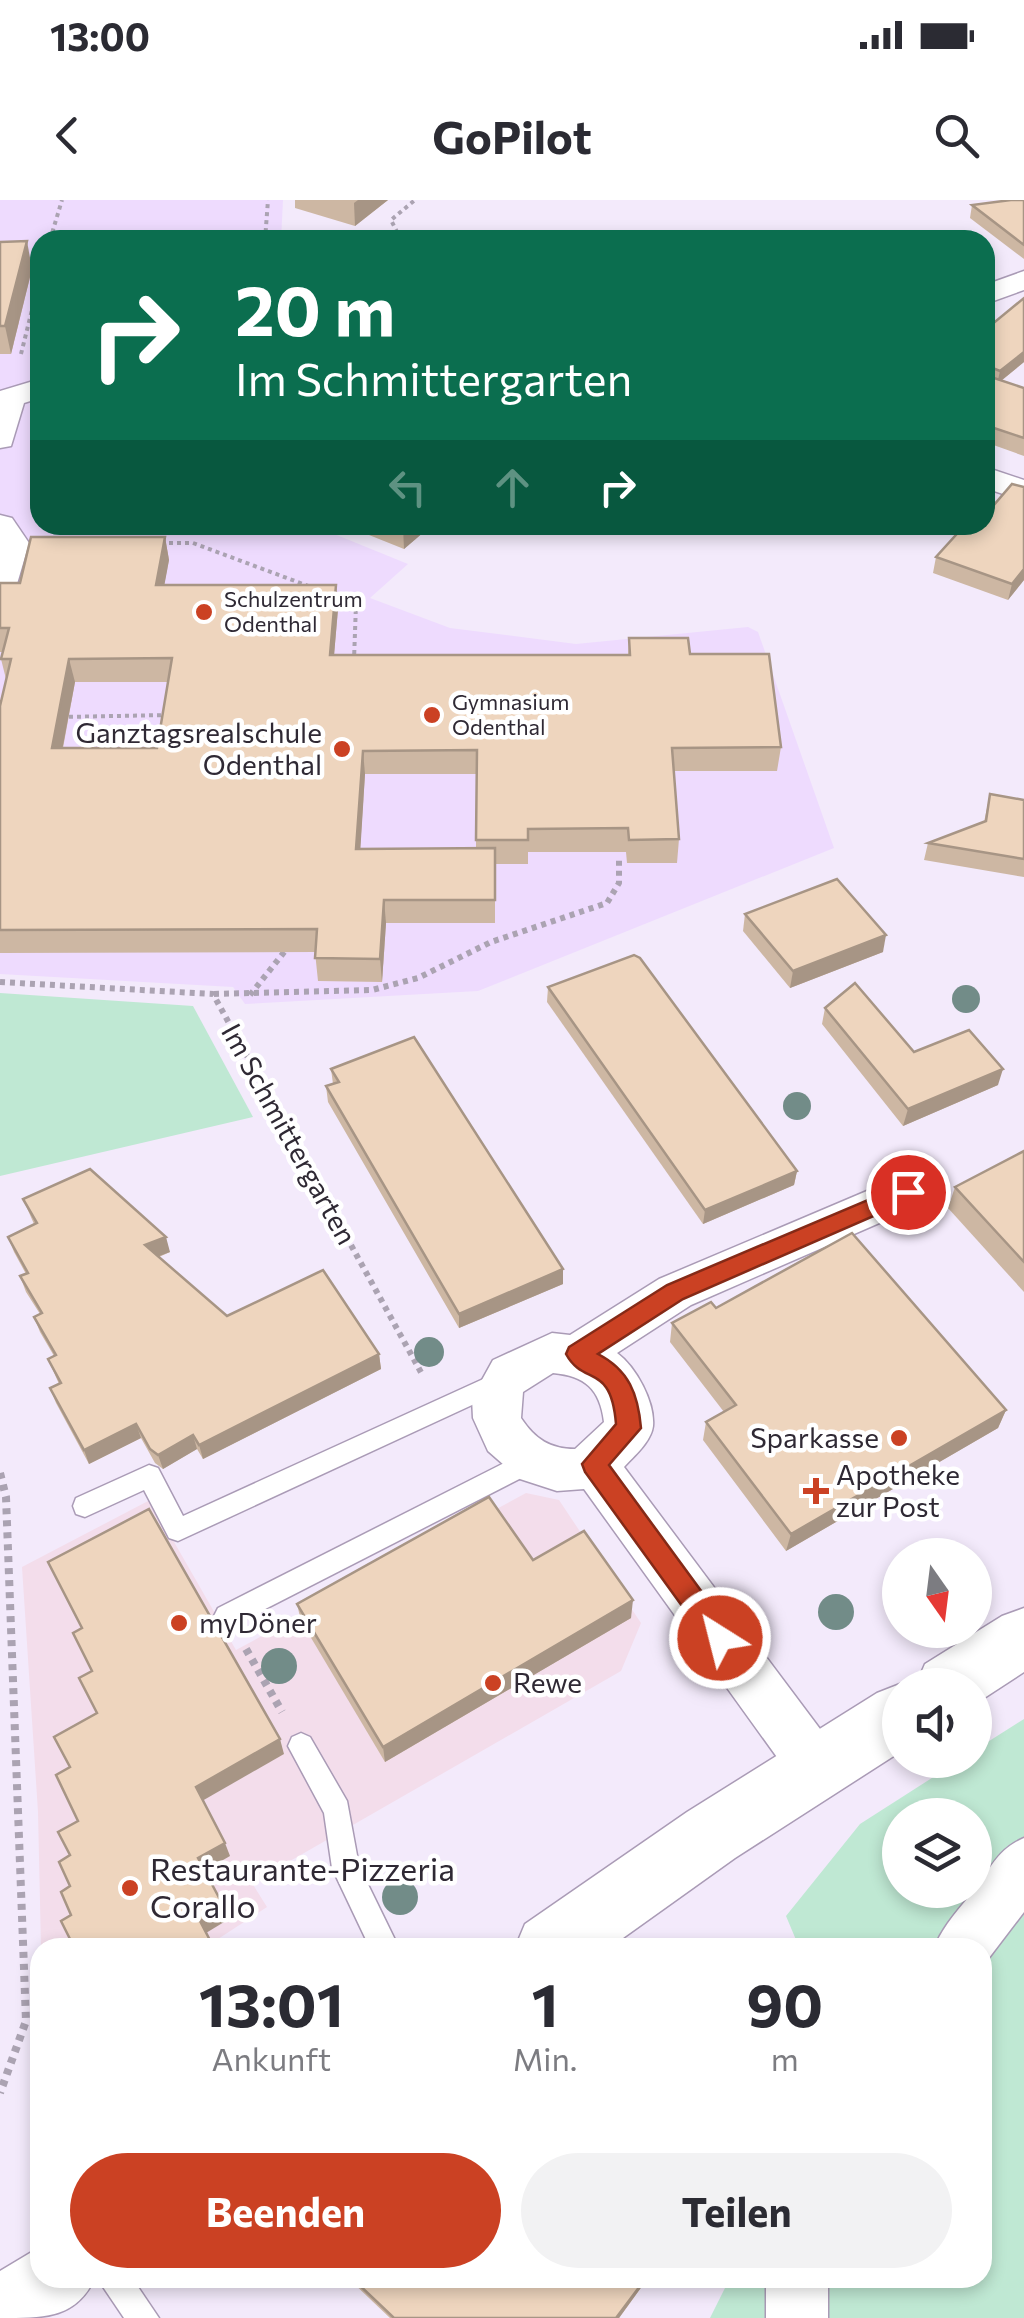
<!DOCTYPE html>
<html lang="de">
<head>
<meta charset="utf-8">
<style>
  body { margin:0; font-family:Commissioner,sans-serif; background:#f2f2f3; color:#2b2b33; height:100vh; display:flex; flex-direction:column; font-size:38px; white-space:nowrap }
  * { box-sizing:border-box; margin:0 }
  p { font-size:32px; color:#7c7c81 }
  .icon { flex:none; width:55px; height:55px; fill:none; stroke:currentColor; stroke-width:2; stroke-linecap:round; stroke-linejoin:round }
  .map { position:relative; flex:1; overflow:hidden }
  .sheet { position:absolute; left:30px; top:1738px; width:962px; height:350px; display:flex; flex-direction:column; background:#fff; border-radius:30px; box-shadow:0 5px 15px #0003 }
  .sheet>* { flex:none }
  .top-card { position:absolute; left:30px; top:30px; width:965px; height:305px; border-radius:30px; box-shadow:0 5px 15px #0003; background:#0b6e4f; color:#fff; overflow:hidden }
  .needle { width:65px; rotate:166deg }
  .buttons { position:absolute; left:882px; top:1338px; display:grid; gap:20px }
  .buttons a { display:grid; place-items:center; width:110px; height:110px; border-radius:50%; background:#fff; box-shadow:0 5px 15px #0003; font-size:50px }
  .pin { position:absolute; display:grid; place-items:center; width:85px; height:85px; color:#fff; margin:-42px; border:5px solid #fff; border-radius:50%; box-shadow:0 2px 10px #0007 }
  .me { position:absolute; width:110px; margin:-55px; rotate:324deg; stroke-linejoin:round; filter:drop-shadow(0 0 8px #0008) }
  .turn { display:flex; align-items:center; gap:35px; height:210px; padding:0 40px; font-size:45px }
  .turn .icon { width:130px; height:130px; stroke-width:2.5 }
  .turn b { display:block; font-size:70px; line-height:85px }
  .lanes { display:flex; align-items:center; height:95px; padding:0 40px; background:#0003; justify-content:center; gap:50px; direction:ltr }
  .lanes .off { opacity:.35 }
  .eta { display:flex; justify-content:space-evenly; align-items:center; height:170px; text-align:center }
  .eta b { font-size:60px; font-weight:700; line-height:70px }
  .primary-button { display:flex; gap:20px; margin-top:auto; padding:20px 40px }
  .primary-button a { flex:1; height:115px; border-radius:60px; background:#cb4123; color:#fff; font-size:40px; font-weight:700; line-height:115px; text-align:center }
  .primary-button a+a { background:#f2f2f3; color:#2b2b33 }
  .status { display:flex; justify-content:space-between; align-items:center; height:70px; padding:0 50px; background:#fff; direction:ltr }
  .status svg { height:28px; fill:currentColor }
  header { display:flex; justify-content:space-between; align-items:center; height:130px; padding:0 40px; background:#fff; font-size:45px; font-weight:700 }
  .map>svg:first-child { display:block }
  .commercial { fill:#f3ddeb }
  .built { fill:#eedbfe }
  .green { fill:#bfe8d3; fill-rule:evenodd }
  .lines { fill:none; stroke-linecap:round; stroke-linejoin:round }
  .service-casing { stroke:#aa9bb6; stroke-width:3 }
  .minor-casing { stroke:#aa9bb6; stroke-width:3 }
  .secondary-casing { stroke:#aa9bb6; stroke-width:3 }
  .path-far2 { stroke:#aba3b2; stroke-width:4; stroke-dasharray:4 4; stroke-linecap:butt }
  .path-far1 { stroke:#aba3b2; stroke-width:6; stroke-dasharray:5 5; stroke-linecap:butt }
  .path { stroke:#aba3b2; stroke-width:8; stroke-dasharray:6 6; stroke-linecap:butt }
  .service { fill:#fff; fill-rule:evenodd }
  .minor { fill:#fff; fill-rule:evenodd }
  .secondary { fill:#fff; fill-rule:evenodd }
  .tree { fill:#728c88 }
  .wall { fill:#cdb7a3; fill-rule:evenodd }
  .shaded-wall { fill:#a79585 }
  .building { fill:#eed5be; stroke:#a79585; stroke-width:2.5; fill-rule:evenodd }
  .route { fill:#cb4123; stroke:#842a17; stroke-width:2.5 }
  .poi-dot { fill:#cb4123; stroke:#fff; stroke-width:4 }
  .labels { text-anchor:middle; stroke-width:9; stroke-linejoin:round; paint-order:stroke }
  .far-poi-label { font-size:22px; fill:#2f2934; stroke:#fff; text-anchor:start }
  .poi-label { font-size:28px; fill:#2f2934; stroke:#fff; text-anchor:start }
  .street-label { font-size:28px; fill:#2f2934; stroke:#fff }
  .near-poi-label { font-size:32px; fill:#2f2934; stroke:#fff; text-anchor:start }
</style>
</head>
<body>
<div class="status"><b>13:00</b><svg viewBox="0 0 49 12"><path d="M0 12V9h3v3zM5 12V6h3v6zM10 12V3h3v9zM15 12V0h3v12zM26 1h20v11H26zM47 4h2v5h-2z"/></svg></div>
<header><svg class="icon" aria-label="back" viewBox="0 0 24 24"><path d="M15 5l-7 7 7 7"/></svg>GoPilot<svg class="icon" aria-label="search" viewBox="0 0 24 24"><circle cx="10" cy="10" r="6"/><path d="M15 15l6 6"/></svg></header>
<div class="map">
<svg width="1024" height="2118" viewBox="0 0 1024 2118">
  <rect width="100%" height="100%" fill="#f3eafb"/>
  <polygon class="commercial" points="526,1293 559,1300 641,1423 621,1471 252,1683 267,1707 218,1739 222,1747 41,1747 38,1612 22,1367 150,1300 236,1450"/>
  <polygon class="built" points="0,0 283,0 281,40 40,40 40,325 312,325 408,364 370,398 450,428 576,444 748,427 758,432 834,648 478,791 245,804 233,787 0,774"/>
  <g class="green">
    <polygon points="0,793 193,806 253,917 0,976"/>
    <path d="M1024,1519V2118H710L730,2078H982V1748L799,1747L786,1716L860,1624L960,1560H975V1550ZM900,1615H975V1690H900Z"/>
  </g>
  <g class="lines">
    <g class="service-casing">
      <g id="service">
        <polygon points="503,1170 511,1173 515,1180 511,1187 178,1341 169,1338 144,1290 85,1317 76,1314 73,1306 76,1298 149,1265 158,1268 183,1316"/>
        <polygon points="528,1251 537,1254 540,1262 537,1270 236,1424 227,1428 218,1424 214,1416 218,1408"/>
        <polygon points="301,1533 310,1537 347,1601 359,1666 399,1748 370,1748 332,1668 324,1613 288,1546 292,1537"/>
        <polygon points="97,2078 132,2078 159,2118 124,2118"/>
      </g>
    </g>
    <g class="minor-casing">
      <g id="minor">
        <polygon points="1024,71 1024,90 985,104 985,85"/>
        <polygon points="40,179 40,198 24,203 11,246 0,248 0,191"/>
        <polygon points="985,267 1024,280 1024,301 985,288"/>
        <polygon points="0,315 12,318 29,343 12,401 0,404"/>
        <path d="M907,974L923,980L929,992L923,1004L691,1105L617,1153C636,1167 655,1202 653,1226C651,1242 634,1256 624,1267L835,1549L843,1567L835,1585L816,1593L797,1585L584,1289L557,1291L520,1279L488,1251L473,1218L472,1198L493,1160L552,1133L570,1135L659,1079ZM553,1173C585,1176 600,1189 604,1222L575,1249C550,1249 535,1239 521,1218L523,1192Z"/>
        <path d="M1024,1638V1712L982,1767V1748H934C944,1724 961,1707 975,1689C991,1668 998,1649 1024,1638Z"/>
        <rect x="766" y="2078" width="62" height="40"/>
      </g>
    </g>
    <g class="secondary-casing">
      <g id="secondary">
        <polygon points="1024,1408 1024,1472 975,1504 975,1485 916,1485 925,1464 1002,1416"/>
        <polygon points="900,1484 900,1552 735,1658 609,1748 515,1748 525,1724 687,1612 877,1493"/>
        <path d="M40,2047V2078H95C76,2118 47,2118 0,2118V2071Z"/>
      </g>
    </g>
    <g class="path-far2">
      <polyline points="50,40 62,0"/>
      <polyline points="265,40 268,0"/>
      <polyline points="401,40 391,20 415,0"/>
      <polyline points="21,154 40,78"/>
      <polyline points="161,343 193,343 311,387"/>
      <polyline points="332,394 356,404 354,460"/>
      <polyline points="61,517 169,515"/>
    </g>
    <g class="path-far1">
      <polyline points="0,782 213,794 423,1176"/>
      <polyline points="214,794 372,790 418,778 491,742 607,703 619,683 619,659"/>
      <polyline points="250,795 289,746"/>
    </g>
    <g class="path">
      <polyline points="0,1273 6,1297 26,1821 0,1893"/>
      <polyline points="246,1449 282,1512"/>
    </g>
    <use href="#service" class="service"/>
    <use href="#minor" class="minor"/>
    <use href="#secondary" class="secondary"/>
  </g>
  <g class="tree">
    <circle cx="966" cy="799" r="14"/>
    <circle cx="797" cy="906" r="14"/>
    <circle cx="429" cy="1152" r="15"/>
    <circle cx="836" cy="1412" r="18"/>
    <circle cx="279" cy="1466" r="18"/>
    <circle cx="400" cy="1697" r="18"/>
  </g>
  <g class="wall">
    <polygon points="295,0 388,0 355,26 295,8"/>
    <polygon points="1024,0 1024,59 970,18 972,5"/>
    <polygon points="0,42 32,69 11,154 0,154"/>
    <polygon points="1024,98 1024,162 1001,181 1024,188 1024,256 985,242 985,130"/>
    <polygon points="1024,287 1024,380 1008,400 933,373 936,357 987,313"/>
    <polygon points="344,325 432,325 404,349"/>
    <path d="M165,337L169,360L164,385L338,409L334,455H628L629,438L690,454L781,547L777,571H674L679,639L677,663H627L626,652H528V664H495V723H386L382,782L318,781L315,752L0,753V506L6,479L1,459L3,452H0V383H20ZM75,482H168L157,548H63ZM365,574H476V648L360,649Z"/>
    <polygon points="990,594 1024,600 1024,677 924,660 928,643 984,622"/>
    <polygon points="745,714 883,752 790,788 743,731"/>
    <polygon points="548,787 797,971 794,985 703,1024 547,802"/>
    <polygon points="825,808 914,852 998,885 903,926 822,824"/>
    <polygon points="331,869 563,1084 459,1128 328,902 326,886 333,884"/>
    <polygon points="1024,951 1024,1092 948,1008 955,987"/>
    <polygon points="23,999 170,1052 159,1057 227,1116 379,1154 381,1169 203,1259 197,1249 163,1269 155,1263 141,1238 89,1264 56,1203 50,1188 59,1184 48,1159 54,1156 40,1132 34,1117 40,1114 26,1092 20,1076 26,1074 14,1052 8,1037 34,1024"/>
    <polygon points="716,1108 1006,1210 998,1228 786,1351 703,1240 706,1222 724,1212 670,1142 672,1123"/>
    <polygon points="533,1360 631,1418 385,1562 301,1421 297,1404"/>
    <polygon points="348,2078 648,2078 619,2118 390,2118"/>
  </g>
  <g class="shaded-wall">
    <polygon points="358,0 388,0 355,26 354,3"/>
    <polygon points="27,41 32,69 11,154 5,126"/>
    <polygon points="1024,152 1024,162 997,184 1000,171"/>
    <polygon points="405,325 432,325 404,349 403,327"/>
    <polygon points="165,337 169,360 160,409 156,385"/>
    <polygon points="1024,369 1024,380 1008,400 1012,384"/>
    <polygon points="336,385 338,409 332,479 330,455"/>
    <polygon points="69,459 75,482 58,572 52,548"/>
    <polygon points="363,551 365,574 359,672 356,649"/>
    <polygon points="384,700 386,723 382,782 380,759"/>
    <polygon points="886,735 883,752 790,788 793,771"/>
    <polygon points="1003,869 998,885 903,926 908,909"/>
    <polygon points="797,971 794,985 703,1024 705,1010"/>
    <polygon points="166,1037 170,1052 149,1060 145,1045"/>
    <polygon points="563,1069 563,1084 459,1128 459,1114"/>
    <polygon points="379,1154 381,1169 203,1259 199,1245"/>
    <polygon points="1006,1210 998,1228 786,1351 791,1334"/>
    <polygon points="136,1224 141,1238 89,1264 84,1250"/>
    <polygon points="193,1235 197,1249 163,1269 158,1255"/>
    <polygon points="633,1400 631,1418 385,1562 383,1547"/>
    <polygon points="280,1539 284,1554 202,1601 196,1587"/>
    <polygon points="225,1643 230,1656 204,1671 198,1658"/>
    <polygon points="224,1707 229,1719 206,1733 200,1721"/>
    <polygon points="646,2078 648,2078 619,2118 616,2118"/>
  </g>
  <g class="building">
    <polygon points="1011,0 1024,0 1024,45 972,5"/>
    <polygon points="27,41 5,126 0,126 0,42"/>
    <polygon points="1024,98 1024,152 1000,171 985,165 985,130"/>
    <polygon points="985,175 1024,188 1024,238 985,225"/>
    <polygon points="1012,284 1024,287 1024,369 1012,384 936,357 965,325 985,325 985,312 987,313"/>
    <path d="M31,337H165L156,385H336L330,455H630L629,438H688L690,454H769L781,547L672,548L679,639L629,640L628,628L528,629V640H476L477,550L363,551L356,649L495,648V700H384L380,759L315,758L317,729L0,730V506L11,459H1L9,428H0V383H20ZM172,458L157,548H52L69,459Z"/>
    <polygon points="990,594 1024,600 1024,659 928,643 986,621"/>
    <polygon points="837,679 886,735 793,771 745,714"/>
    <polygon points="634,755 640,758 797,971 705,1010 548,787"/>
    <polygon points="855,783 914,852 969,830 1003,869 908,909 825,808"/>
    <polygon points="414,837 563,1069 459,1114 326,886 339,882 331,869"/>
    <polygon points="1024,951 1024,1062 955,987"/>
    <polygon points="90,969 166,1037 145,1045 227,1116 323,1070 379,1154 199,1245 193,1235 158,1255 150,1249 136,1224 84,1250 50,1188 61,1183 48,1159 56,1155 34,1117 42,1113 20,1076 28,1073 8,1037 37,1023 23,999"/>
    <polygon points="852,1033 1006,1210 791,1334 706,1222 736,1205 672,1123 711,1102 716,1108"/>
    <polygon points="489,1297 533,1360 584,1331 633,1400 383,1547 297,1404"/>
    <polygon points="149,1309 280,1539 196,1587 225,1643 198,1658 224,1707 200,1721 214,1748 64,1748 72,1743 61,1721 71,1715 61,1692 70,1686 59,1662 70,1655 58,1632 78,1621 56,1575 70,1567 54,1537 97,1513 79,1478 92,1471 73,1433 82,1428 48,1362"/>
    <polygon points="352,2078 646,2078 616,2118 394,2118"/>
  </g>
  <path class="route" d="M908,983L915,985L919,992L915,998L683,1099L598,1154C629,1170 638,1194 641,1228L609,1265L729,1429L733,1438L729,1446L720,1450L711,1446L585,1272L582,1264L616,1224C611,1162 584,1187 566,1154L569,1147L667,1085Z"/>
  <g class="poi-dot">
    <circle cx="204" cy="412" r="10"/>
    <circle cx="432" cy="515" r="10"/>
    <circle cx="342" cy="549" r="10"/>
    <circle cx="899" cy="1238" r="10"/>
    <path d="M811 1276h10v10h10v10h-10v10h-10v-10h-10v-10h10z"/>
    <circle cx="179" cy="1423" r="10"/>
    <circle cx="493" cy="1483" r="10"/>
    <circle cx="130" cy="1688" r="10"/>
  </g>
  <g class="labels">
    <g class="far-poi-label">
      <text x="224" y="407">Schulzentrum<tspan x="224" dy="25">Odenthal</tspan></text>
      <text x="452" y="510">Gymnasium<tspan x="452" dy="25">Odenthal</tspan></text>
    </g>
    <g class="poi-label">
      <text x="322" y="543" text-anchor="end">Ganztagsrealschule<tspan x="322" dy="32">Odenthal</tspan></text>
      <text x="879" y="1248" text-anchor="end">Sparkasse</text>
      <text x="836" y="1285">Apotheke<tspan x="836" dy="32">zur Post</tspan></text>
      <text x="199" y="1433">myDöner</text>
      <text x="513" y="1493">Rewe</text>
    </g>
    <g class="street-label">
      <text transform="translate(289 934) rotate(61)" y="10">Im Schmittergarten</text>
    </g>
    <g class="near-poi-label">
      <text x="150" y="1681">Restaurante-Pizzeria<tspan x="150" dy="37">Corallo</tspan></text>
    </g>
  </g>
</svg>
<div class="buttons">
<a><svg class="needle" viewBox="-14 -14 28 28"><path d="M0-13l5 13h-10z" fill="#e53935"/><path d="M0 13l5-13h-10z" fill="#7c7c81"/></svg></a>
<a><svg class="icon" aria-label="sound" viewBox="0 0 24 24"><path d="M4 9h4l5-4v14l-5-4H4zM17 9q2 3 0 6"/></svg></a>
<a><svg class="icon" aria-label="layers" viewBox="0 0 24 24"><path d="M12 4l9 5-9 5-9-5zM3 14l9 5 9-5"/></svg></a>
</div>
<div class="pin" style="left:908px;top:992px;background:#d93025"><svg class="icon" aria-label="arrive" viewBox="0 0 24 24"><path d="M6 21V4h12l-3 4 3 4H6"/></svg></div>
<svg class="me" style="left:720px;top:1438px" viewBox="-20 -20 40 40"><circle r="17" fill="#cb4123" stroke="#fff" stroke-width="3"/><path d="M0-11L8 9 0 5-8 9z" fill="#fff"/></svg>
<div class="top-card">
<div class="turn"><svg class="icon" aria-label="right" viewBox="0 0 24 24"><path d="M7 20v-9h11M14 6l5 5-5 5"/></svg><div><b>20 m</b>Im Schmittergarten</div></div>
<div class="lanes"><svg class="icon off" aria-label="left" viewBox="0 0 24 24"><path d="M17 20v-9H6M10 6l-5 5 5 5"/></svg><svg class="icon off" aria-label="ahead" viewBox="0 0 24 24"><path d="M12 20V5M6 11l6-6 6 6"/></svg><svg class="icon" aria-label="right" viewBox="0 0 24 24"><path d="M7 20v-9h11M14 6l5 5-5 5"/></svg></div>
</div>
<section class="sheet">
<div class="eta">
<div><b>13:01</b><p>Ankunft</p></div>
<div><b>1</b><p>Min.</p></div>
<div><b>90</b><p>m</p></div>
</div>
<div class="primary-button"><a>Beenden</a><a>Teilen</a></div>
</section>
</div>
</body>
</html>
